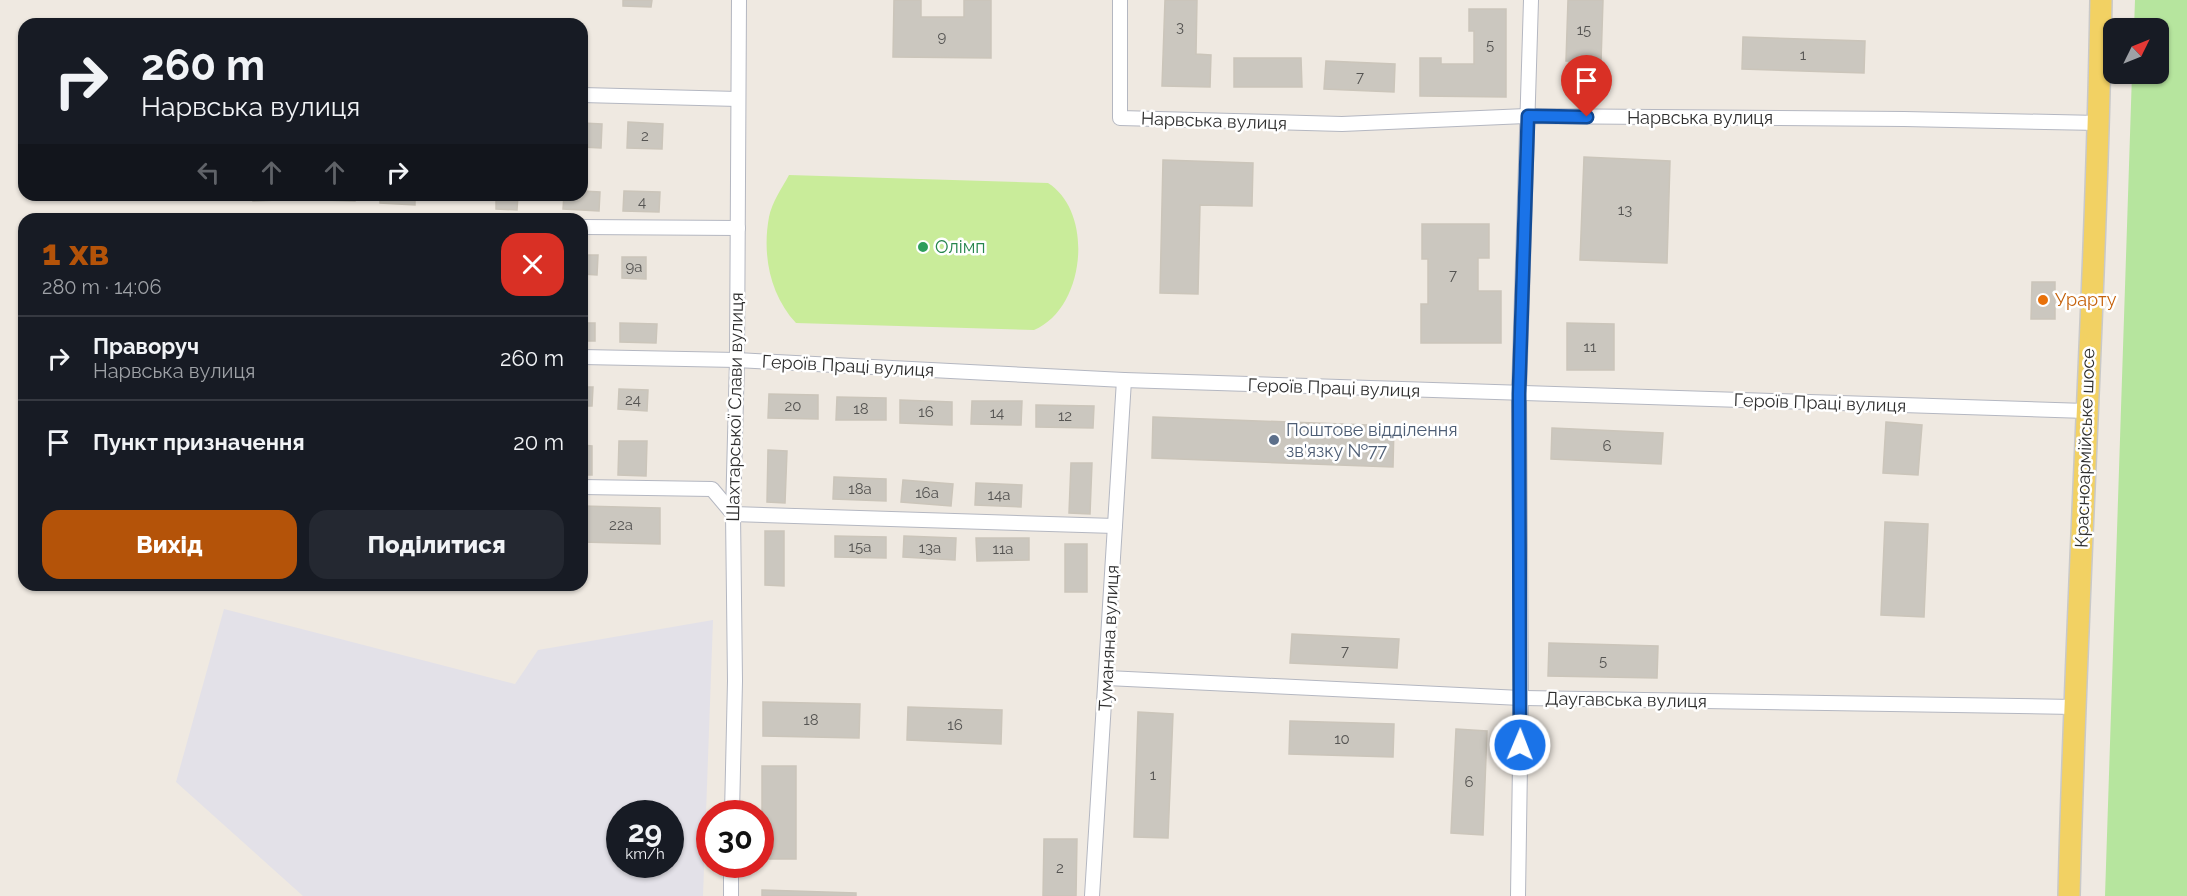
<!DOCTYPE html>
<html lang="uk">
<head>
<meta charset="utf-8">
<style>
  body { margin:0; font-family:Raleway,sans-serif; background:#242831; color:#f1f3f6; height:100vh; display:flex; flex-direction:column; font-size:22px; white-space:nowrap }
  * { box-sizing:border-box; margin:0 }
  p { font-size:20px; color:#9ea1a6 }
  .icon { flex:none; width:33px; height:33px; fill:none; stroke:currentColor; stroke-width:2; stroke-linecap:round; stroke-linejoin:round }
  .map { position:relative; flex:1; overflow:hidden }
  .side { position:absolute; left:18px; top:213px; width:570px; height:378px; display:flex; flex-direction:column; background:#171b24; border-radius:18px; box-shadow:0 2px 4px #0004 }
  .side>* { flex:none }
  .top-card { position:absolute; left:18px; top:18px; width:570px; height:183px; border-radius:18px; box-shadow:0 2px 4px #0004; background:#171b24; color:#f1f3f6; overflow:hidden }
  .needle { width:39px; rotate:47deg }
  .controls { position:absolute; left:2103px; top:18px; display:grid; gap:12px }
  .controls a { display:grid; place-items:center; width:66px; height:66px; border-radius:12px; background:#171b24; box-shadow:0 2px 4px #0004; font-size:30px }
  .speed { position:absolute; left:606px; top:800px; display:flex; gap:12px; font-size:30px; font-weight:700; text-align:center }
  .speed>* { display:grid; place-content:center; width:78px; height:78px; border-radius:50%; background:#171b24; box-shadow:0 2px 4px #0004; line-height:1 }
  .speed small { font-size:15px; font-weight:400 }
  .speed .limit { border:9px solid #d22; background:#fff; color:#111 }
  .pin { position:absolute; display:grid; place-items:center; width:51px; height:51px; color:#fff; margin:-62px -26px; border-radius:50% 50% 50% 0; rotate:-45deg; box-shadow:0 0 6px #0007 }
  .pin .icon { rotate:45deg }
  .me { position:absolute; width:66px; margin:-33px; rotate:1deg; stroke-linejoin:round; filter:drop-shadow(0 0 4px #0008) }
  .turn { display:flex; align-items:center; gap:21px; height:126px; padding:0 24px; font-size:27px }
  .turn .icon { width:78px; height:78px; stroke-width:2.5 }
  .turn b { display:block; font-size:42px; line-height:51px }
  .lanes { display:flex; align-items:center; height:57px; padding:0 24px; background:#0003; justify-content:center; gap:30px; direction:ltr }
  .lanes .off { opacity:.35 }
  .round { display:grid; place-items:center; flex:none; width:63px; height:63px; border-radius:18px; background:#242831 }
  .head { display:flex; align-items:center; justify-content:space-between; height:102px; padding:0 24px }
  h1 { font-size:36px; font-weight:800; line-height:45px; color:#b45309 }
  .primary-button { display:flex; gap:12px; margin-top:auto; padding:12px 24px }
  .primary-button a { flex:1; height:69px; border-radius:18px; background:#b45309; color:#fff; font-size:24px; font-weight:800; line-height:69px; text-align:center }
  .primary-button a+a { background:#242831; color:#f1f3f6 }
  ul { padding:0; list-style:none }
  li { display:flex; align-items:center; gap:18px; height:84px; padding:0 24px; border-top:2px solid #363941 }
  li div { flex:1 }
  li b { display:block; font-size:22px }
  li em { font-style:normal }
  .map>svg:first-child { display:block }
  .industrial { fill:#e3e1e8; fill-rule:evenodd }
  .green { fill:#b6e59e }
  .pitch { fill:#c9ec9a }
  .building { fill:#cbc7bf; stroke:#cbc5ba; stroke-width:1.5 }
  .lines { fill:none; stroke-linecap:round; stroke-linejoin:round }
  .minor-casing { stroke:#b4b7c1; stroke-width:16 }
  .primary-casing { stroke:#c9c9c9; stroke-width:24 }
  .minor { stroke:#fff; stroke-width:14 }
  .primary { stroke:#f2d163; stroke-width:21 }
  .route-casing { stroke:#114b97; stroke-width:15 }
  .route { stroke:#1a73e8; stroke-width:10 }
  .leisure-dot { fill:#2e9e5b; stroke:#fff; stroke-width:2 }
  .food-dot { fill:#e8710a; stroke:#fff; stroke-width:2 }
  .service-dot { fill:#5c6f8a; stroke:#fff; stroke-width:2 }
  .labels { text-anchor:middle; stroke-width:5; stroke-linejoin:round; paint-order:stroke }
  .number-label { font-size:15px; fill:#555452 }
  .street-label { font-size:18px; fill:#2e2e2e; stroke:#fff }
  .leisure-label { font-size:18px; fill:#27864d; stroke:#fff; text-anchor:start }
  .food-label { font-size:18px; fill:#c56008; stroke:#fff; text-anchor:start }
  .service-label { font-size:18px; fill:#4e5e75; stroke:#fff; text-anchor:start }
</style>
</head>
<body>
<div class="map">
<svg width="2187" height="896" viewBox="0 0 2187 896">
  <rect width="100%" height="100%" fill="#efe9e1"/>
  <path class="industrial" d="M224,609L515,684L538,650L713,620L703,896H303L176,782ZM620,813H670V864H620Z"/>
  <polygon class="green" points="2135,0 2187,0 2187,896 2105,896 2132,74 2158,74 2158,28 2134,28"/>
  <path class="pitch" d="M789,175L1048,183C1095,213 1085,309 1034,330L796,323C770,295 762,255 769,217C772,202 782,188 789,175Z"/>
  <g class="building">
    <polygon points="623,0 652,0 651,7 623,6"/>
    <polygon points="894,0 921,0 921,17 964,17 964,0 991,0 991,58 893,57"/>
    <polygon points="1165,0 1197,0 1196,54 1211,55 1210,87 1162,86"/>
    <polygon points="1568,0 1603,0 1601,62 1566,61"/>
    <polygon points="1469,9 1506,9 1506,97 1420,96 1420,58 1441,58 1441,64 1474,64 1474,31 1469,31"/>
    <polygon points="1743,37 1865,41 1864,73 1742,69"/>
    <polygon points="1234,58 1301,58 1302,87 1234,87"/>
    <polygon points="1326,61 1395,64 1394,92 1324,89"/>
    <polygon points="628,122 663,124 662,149 627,148"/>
    <polygon points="582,123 602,124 601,148 582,147"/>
    <polygon points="1584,157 1670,161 1667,263 1580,260"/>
    <polygon points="1163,160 1253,163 1252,206 1200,205 1198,294 1160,293"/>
    <polygon points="582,191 600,192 599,211 563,209 564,195 582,195"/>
    <polygon points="624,191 660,192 659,212 623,211"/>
    <polygon points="253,195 276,195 277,200 253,201"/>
    <polygon points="321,195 355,195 355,201 321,200"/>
    <polygon points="380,195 415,195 415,205 380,203"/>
    <polygon points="496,195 518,195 517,210 496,209"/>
    <polygon points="1422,224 1489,224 1489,258 1478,258 1478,291 1501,291 1501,343 1421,343 1421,304 1428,304 1428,259 1422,259"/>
    <polygon points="582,255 598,255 597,275 582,274"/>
    <polygon points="622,257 646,257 646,279 622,278"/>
    <polygon points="2032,282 2055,282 2055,319 2031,319"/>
    <rect x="582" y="323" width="13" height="18"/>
    <polygon points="620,323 657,324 656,343 620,342"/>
    <polygon points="1567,323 1614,324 1614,370 1567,370"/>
    <polygon points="582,387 593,387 592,406 582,406"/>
    <polygon points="619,389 648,390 647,411 618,409"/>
    <polygon points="769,394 818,395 818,419 768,418"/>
    <polygon points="837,397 886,398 886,420 836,420"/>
    <polygon points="900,400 952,402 952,425 900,423"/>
    <polygon points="972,401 1022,401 1021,425 971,424"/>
    <polygon points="1036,405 1094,406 1093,428 1036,427"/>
    <polygon points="1153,417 1394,426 1393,467 1152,458"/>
    <polygon points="1886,422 1922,425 1918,475 1883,473"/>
    <polygon points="1552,428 1663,433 1661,464 1551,459"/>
    <polygon points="619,441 647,441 646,476 618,475"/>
    <polygon points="582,445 592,446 592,475 582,475"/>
    <polygon points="768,450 787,451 785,503 767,502"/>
    <polygon points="1071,463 1092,463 1090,514 1069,513"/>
    <polygon points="834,477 886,479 886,501 833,499"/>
    <polygon points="903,480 953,484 951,506 901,502"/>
    <polygon points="976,483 1022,485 1021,507 975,505"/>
    <polygon points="582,506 660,508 660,544 582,542"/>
    <polygon points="1885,522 1928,524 1924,617 1881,615"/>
    <polygon points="765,531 784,531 784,586 765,585"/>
    <polygon points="835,536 886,537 886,558 835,557"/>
    <polygon points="904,536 956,538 955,560 903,557"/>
    <polygon points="976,538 1029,538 1029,560 977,561"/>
    <rect x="1065" y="544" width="22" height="48"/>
    <polygon points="1292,634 1399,639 1397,668 1290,663"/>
    <polygon points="1549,643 1658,646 1657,678 1548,676"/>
    <polygon points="763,702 860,704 859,738 763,736"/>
    <polygon points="908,707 1002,710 1001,744 907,740"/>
    <polygon points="1138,712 1173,714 1168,838 1134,837"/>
    <polygon points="1290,721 1394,724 1393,757 1289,754"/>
    <polygon points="1456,729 1487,731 1483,835 1451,833"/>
    <rect x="762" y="766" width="34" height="93"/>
    <polygon points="1044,839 1077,839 1076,896 1043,896"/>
    <polygon points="762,890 856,893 856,896 762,896"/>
  </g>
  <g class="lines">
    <g class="minor-casing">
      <g id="minor">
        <polyline points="1120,0 1120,118 1342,124 1528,116 1904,119 2099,123"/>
        <polyline points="582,95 738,99"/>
        <polyline points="582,227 738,228"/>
        <polyline points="582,357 737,360 1124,380 2086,411"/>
        <polyline points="582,487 712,489 733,514 1115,526"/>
        <polyline points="1107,678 1521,698 2074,707"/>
        <polyline points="732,813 735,681 733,514 737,360 739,0"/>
        <polyline points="731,896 731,864"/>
        <polyline points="1092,896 1124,380"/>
        <polyline points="1518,896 1521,698 1519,394 1531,0"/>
      </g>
    </g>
    <g class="primary-casing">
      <path id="primary" d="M2069,896C2076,597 2096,299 2101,0"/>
    </g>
    <use href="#minor" class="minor"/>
    <use href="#primary" class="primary"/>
  </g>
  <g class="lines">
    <g class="route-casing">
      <polyline id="route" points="1520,745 1519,394 1528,116 1587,117"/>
    </g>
    <use href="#route" class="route"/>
  </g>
  <circle class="leisure-dot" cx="923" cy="247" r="6"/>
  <circle class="food-dot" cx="2043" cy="300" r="6"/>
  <circle class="service-dot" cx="1274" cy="440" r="6"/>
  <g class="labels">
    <g class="number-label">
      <text x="1180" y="32">3</text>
      <text x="1584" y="35">15</text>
      <text x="942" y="42">9</text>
      <text x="1490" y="50">5</text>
      <text x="1803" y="60">1</text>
      <text x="1360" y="82">7</text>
      <text x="645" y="141">2</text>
      <text x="642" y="207">4</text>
      <text x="1625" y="215">13</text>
      <text x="634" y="272">9а</text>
      <text x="1453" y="280">7</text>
      <text x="1590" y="352">11</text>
      <text x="633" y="405">24</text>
      <text x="793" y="411">20</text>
      <text x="861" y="414">18</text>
      <text x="926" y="417">16</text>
      <text x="997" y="418">14</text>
      <text x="1065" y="421">12</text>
      <text x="1607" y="451">6</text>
      <text x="860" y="494">18а</text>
      <text x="927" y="498">16а</text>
      <text x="999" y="500">14а</text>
      <text x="621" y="530">22а</text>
      <text x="860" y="552">15а</text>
      <text x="930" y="553">13а</text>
      <text x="1003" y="554">11а</text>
      <text x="1345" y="656">7</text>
      <text x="1603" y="666">5</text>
      <text x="811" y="725">18</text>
      <text x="955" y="730">16</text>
      <text x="1342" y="744">10</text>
      <text x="1153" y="780">1</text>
      <text x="1469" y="787">6</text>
      <text x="1060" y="873">2</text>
    </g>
    <g class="street-label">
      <text x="1700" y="124">Нарвська вулиця</text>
      <text transform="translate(1214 121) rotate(2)" y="6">Нарвська вулиця</text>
      <text transform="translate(848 366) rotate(3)" y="6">Героїв Праці вулиця</text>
      <text transform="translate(1334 388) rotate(2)" y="6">Героїв Праці вулиця</text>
      <text transform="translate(1820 403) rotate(2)" y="6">Героїв Праці вулиця</text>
      <text transform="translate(735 407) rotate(-89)" y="6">Шахтарської Слави вулиця</text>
      <text transform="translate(2085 448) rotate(-88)" y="6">Красноармійське шосе</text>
      <text transform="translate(1109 638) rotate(-87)" y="6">Туманяна вулиця</text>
      <text transform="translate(1626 700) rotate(1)" y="6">Даугавська вулиця</text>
    </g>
    <g class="leisure-label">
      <text x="935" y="253">Олімп</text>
    </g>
    <g class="food-label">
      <text x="2055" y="306">Урарту</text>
    </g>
    <g class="service-label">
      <text x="1286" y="436">Поштове відділення<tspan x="1286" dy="21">зв'язку №77</tspan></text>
    </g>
  </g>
</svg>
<div class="controls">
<a><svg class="needle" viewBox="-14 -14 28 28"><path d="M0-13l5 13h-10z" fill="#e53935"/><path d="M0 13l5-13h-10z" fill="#9ea1a6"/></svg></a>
</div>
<div class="speed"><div>29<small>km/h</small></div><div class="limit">30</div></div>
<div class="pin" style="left:1587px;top:117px;background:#d93025"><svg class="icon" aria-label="arrive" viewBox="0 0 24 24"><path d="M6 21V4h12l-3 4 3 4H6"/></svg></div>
<svg class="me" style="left:1520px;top:745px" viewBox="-20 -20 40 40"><circle r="17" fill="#1a73e8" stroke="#fff" stroke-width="3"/><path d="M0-11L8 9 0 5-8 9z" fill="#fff"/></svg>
<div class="top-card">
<div class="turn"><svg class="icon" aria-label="right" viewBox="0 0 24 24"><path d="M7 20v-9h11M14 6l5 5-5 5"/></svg><div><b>260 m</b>Нарвська вулиця</div></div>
<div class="lanes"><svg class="icon off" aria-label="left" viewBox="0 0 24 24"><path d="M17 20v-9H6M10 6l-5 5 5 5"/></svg><svg class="icon off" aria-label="ahead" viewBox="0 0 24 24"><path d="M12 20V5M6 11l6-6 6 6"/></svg><svg class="icon off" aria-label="ahead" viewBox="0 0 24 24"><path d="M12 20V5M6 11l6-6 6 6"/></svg><svg class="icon" aria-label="right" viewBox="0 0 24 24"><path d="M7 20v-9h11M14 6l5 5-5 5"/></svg></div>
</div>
<section class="side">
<div class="head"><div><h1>1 хв</h1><p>280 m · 14:06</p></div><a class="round" style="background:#d93025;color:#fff"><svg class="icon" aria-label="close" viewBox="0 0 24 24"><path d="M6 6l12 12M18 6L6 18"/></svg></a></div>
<ul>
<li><svg class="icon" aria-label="right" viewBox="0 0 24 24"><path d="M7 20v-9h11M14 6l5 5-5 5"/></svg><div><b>Праворуч</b><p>Нарвська вулиця</p></div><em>260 m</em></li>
<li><svg class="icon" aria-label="arrive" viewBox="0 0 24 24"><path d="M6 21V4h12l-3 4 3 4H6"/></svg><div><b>Пункт призначення</b></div><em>20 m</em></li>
</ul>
<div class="primary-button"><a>Вихід</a><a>Поділитися</a></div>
</section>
</div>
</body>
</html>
